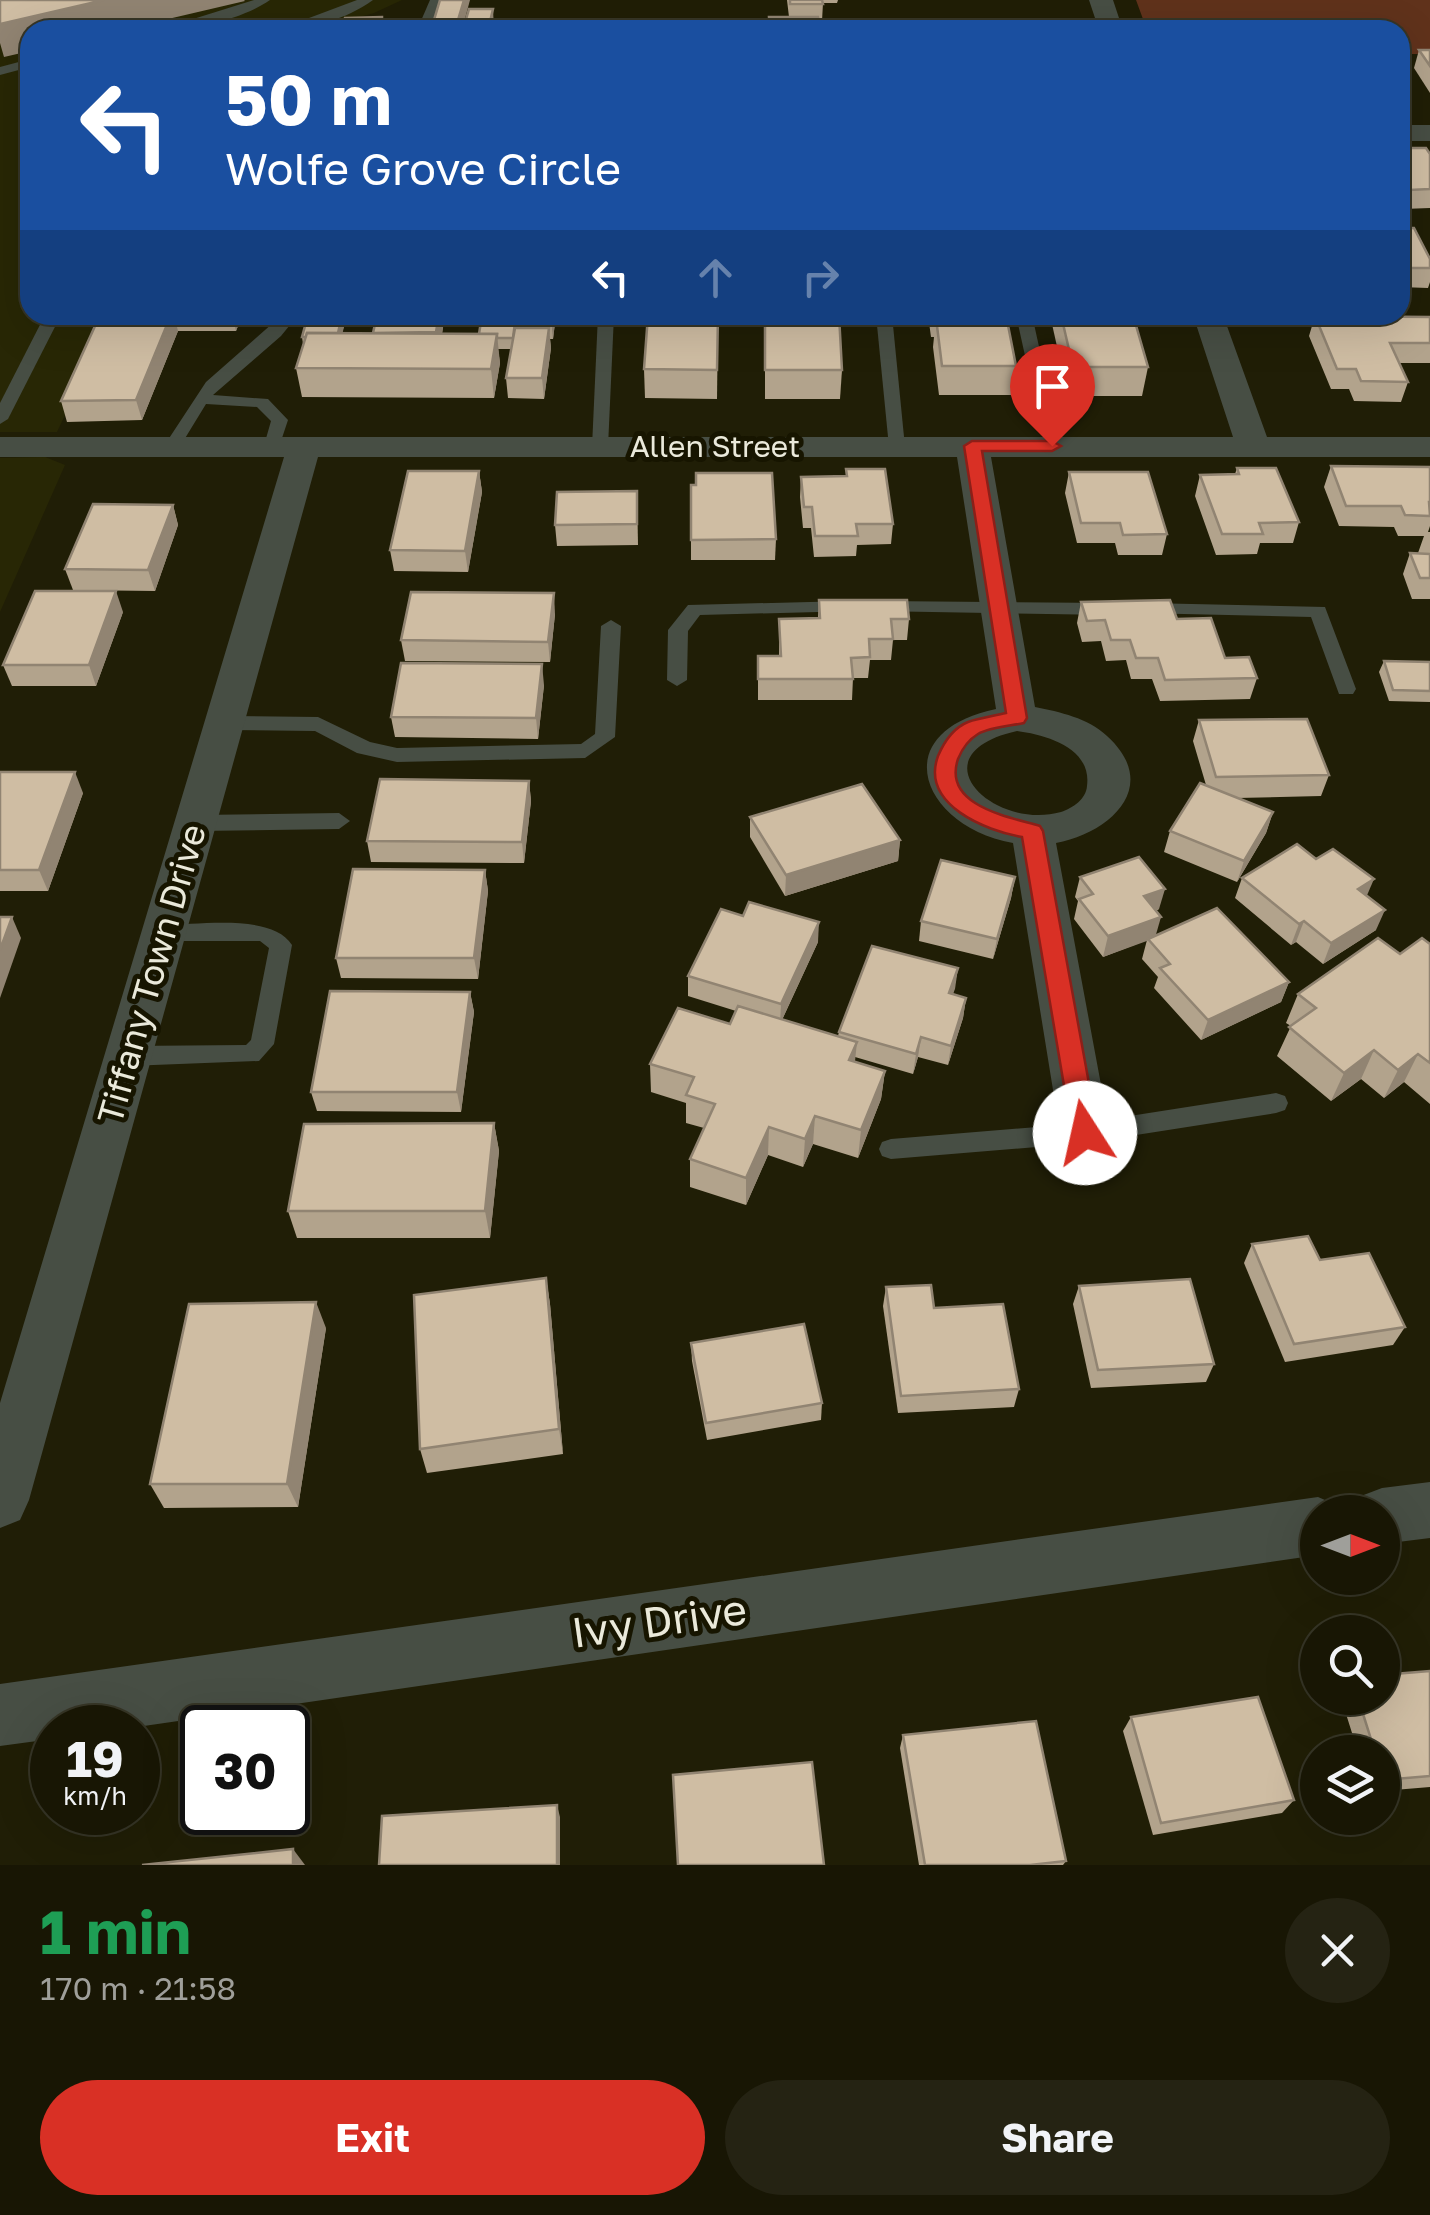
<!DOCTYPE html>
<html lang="en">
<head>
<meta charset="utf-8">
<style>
  body { margin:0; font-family:"Golos Text",sans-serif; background:#252313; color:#f1f3f6; height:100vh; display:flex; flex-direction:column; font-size:38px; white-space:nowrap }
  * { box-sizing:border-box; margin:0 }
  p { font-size:32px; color:#9f9f9a }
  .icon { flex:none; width:55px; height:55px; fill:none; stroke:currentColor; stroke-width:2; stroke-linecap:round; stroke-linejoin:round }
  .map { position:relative; height:1865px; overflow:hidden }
  .drawer { display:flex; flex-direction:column; background:#181604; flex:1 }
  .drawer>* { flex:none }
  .top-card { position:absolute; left:20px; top:20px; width:1390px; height:305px; border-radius:30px; box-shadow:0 10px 40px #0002,0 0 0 2px #363526; background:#1a4fa0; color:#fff; overflow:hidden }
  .needle { width:65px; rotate:90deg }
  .buttons { position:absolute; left:1300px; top:1495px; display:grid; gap:20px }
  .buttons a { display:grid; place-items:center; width:100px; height:100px; border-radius:50%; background:#181604; box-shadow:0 10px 40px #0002,0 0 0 2px #363526; font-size:50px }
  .speed { position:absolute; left:30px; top:1705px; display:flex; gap:20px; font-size:50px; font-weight:700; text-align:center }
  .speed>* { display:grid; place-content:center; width:130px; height:130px; border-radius:50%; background:#181604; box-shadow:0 10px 40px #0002,0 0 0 2px #363526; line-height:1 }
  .speed small { font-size:25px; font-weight:400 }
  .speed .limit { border:5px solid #111; border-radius:15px; background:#fff; color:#111 }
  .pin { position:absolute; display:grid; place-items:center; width:85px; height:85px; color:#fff; margin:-102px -42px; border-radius:50% 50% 50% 0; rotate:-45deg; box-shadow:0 0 10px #0007 }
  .pin .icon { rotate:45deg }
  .me { position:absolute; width:110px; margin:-55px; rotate:350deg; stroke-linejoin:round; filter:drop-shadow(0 0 8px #0008) }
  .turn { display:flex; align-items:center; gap:35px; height:210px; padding:0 40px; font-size:45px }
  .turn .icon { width:130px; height:130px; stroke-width:2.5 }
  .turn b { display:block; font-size:70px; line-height:85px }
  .lanes { display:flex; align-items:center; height:95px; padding:0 40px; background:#0003; justify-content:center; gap:50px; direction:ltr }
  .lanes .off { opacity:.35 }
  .round { display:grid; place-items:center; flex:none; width:105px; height:105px; border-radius:52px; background:#252313 }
  .overview { display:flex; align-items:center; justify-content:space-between; height:170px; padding:0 40px }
  h1 { font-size:60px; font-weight:700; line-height:75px; color:#1e9e55 }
  .primary-button { display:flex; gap:20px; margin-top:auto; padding:20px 40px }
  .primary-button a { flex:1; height:115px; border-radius:60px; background:#d93025; color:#fff; font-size:40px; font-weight:700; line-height:115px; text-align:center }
  .primary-button a+a { background:#252313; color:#f1f3f6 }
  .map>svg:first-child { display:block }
  .built { fill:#282705 }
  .green { fill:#60321b }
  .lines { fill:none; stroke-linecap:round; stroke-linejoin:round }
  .lane { fill:#474e44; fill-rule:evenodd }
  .street { fill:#474e44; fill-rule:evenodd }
  .wall { fill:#b2a38c }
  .shaded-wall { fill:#918472 }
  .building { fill:#cfbda3; stroke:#918472; stroke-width:2.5 }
  .route { fill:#d93025; stroke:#8d1f18; stroke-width:2.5 }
  .labels { text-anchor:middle; stroke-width:10; stroke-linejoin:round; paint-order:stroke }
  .far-street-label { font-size:30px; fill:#eae9da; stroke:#171500 }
  .street-label { font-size:35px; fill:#eae9da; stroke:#171500 }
  .near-street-label { font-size:42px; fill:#eae9da; stroke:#171500 }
</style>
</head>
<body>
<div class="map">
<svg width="1430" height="1865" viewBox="0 0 1430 1865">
  <rect width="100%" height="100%" fill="#201e06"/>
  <g class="built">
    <polygon points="0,0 402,0 374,13 315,30 30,30 30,315 112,315 57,432 0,432"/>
    <polygon points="45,457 65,465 0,612 0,458"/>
  </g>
  <polygon class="green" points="1136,0 1430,0 1430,54 1400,54 1400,30 1147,30"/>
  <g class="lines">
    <g class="lane">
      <path d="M254,0H270C241,20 193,30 158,30Z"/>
      <path d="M357,0H373C347,19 309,30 277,30Z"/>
      <polygon points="430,0 442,0 429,30 417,30"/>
      <polygon points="30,59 30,67 0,75 0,67"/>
      <polygon points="45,315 61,315 8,419 0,424 0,403"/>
      <polygon points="282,315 298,315 281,336 213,395 268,399 288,420 277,453 265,453 263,449 271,421 257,407 206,404 176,453 164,453 162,449 206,382"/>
      <polygon points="598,315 614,315 608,447 600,452 592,447"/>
      <polygon points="876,315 892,315 905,447 897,452 889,447"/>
      <polygon points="1016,315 1032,315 1061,446 1059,450 1047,450 1045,446"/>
      <polygon points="849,601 856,603 856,611 700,615 688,631 687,680 677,686 667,680 668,630 688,605"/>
      <polygon points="881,601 1109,603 1118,609 1109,615 874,611 872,607"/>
      <polygon points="1146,603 1325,607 1356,689 1353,694 1339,694 1311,617 1139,613 1139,605"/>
      <polygon points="611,620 621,626 615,737 585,758 397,762 357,753 315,731 226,730 216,723 226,716 318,717 370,742 397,748 581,744 595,734 601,626"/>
      <polygon points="339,813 350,821 339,829 196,831 185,823 196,815"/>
      <path d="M164,925C199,925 272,913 292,945L274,1044L259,1061L128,1066L120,1063L116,1056L120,1049L128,1046L246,1045L251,1040L269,948L260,941H164L153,933Z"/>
      <polygon points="1276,1093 1285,1096 1288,1103 1285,1110 1276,1113 1085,1143 891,1159 882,1156 879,1149 882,1142 891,1139 1085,1123"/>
    </g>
    <g class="street">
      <polygon points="1089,0 1113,0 1123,30 1099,30"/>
      <rect x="1400" y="125" width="30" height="16"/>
      <path d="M1193,315H1223L1267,437H1430V457H991L1035,707C1060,712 1088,718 1107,736C1162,786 1110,833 1056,843L1110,1133L1103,1148L1085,1154L1067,1148L1060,1133L1013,843C923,827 883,733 996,709L957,457H318L29,1500L20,1520L0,1528V1403L284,457H0V437H1233ZM1017,731C1047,735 1092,748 1087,786C1086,799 1073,808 1061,812C992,831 914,754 1017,731Z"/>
      <polygon points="1430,1482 1430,1538 1382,1544 1382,1512 1354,1512 1361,1496 1382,1488"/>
      <polygon points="1318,1497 1339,1506 1342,1512 1318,1512 1318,1555 130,1728 52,1728 52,1739 0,1746 0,1684"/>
    </g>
  </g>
  <g class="wall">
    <polygon points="787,0 838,0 837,3 823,3 822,21 819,21 820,30 769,30 769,17 789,17"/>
    <polygon points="1419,50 1430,50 1430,93 1414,68"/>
    <polygon points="1400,148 1430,154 1430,208 1403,209 1400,204"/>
    <polygon points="1400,228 1430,259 1430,282 1428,288 1400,287"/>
    <polygon points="100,315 242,315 242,316 236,331 178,331 142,420 67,422 61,401"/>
    <polygon points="347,315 342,333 373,333 377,315 445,315 442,334 479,334 482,315 556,315 553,339 550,339 551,348 544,399 508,398 506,378 511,349 498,349 500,363 494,398 302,397 296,368 303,344 302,337"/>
    <polygon points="718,315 717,399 645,398 644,369"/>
    <polygon points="765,315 842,370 840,399 765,399"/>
    <polygon points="928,315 1006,315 1016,366 1012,395 939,395 933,347 934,337 931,337"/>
    <polygon points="1050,315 1133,315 1148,367 1142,396 1068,396"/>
    <polygon points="1315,316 1430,317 1430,363 1399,363 1408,382 1401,402 1354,401 1349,389 1331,389 1309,336"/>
    <polygon points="1331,466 1430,467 1430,526 1428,532 1430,532 1430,599 1412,599 1403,574 1410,553 1418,553 1424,536 1398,536 1394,527 1339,526 1324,487"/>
    <polygon points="1237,468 1299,522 1293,543 1260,543 1257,554 1216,555 1195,496 1200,475 1235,474"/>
    <polygon points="846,469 893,524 891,544 857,545 856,556 814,557 811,528 803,528 800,497 801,477 846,476"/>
    <polygon points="479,471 482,492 468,572 394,571 390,550"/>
    <polygon points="1069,472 1167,534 1162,555 1118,555 1115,543 1077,543 1065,493"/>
    <polygon points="691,485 776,539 775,560 691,560"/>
    <polygon points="637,491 638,545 557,546 555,525"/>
    <polygon points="173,505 178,525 155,591 73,590 65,569"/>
    <polygon points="819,600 909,619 907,640 893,640 891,660 870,660 868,678 853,678 852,700 758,700 758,656 779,656 779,619 818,618"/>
    <polygon points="1081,602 1177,619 1225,658 1257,678 1250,699 1160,701 1152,679 1131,679 1126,660 1106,661 1101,641 1082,642 1077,623"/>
    <polygon points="123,612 96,686 12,686 3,665"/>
    <polygon points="555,614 550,662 405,661 401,640"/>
    <polygon points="1384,661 1430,662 1430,702 1389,701 1379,672"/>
    <polygon points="544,685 538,739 395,737 391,717"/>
    <polygon points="1199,720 1329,775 1321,796 1237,798 1273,812 1266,833 1237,882 1164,852 1170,831 1206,785 1193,741"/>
    <polygon points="0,772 83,793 48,891 0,891"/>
    <polygon points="529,781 531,801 524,863 371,862 367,841"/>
    <polygon points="750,817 900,840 898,861 785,896 750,837"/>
    <polygon points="485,870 488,891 478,979 341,978 336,958"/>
    <polygon points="1015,877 1011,898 993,959 919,941 921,921"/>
    <polygon points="1080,877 1159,909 1156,911 1156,936 1289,982 1281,1002 1201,1040 1154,988 1158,977 1142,959 1147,940 1103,957 1074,919 1078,901 1075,897"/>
    <polygon points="1242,878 1367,895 1376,930 1323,964 1296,942 1291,945 1235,898"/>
    <polygon points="818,942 782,1020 838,1036 839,1032 958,968 953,994 966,998 963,1018 948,1065 918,1057 913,1074 855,1057 855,1062 885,1071 881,1099 858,1158 813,1144 803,1167 768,1155 746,1205 690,1187 690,1159 704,1128 686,1123 686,1103 651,1092 650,1064 730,1024 736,1011 688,996 688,976"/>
    <polygon points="1430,944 1430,1104 1404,1082 1384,1098 1361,1079 1331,1101 1277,1056 1291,1026 1286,1023 1298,994"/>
    <polygon points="470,992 474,1012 461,1112 317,1111 311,1092"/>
    <polygon points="494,1123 499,1151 490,1238 297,1238 288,1211"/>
    <polygon points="1252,1244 1320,1260 1405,1327 1393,1345 1285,1362 1244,1263"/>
    <polygon points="546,1278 550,1304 563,1454 427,1473 420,1449"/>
    <polygon points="1079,1286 1214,1364 1206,1382 1091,1388 1073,1304"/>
    <polygon points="886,1287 1019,1389 1014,1407 898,1413 883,1306"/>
    <polygon points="326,1328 298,1507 164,1508 150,1484"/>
    <polygon points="691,1343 822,1403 821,1420 707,1440 692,1361"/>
    <polygon points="1430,1671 1430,1787 1382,1791 1382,1752 1358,1752 1341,1698 1382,1698"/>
    <polygon points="1131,1717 1294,1800 1282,1813 1153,1835 1123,1731"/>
    <polygon points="903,1735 1066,1861 1063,1865 919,1865 900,1748"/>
  </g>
  <g class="shaded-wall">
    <polygon points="104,0 244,0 245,1 121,30 30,30 30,51 4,57 0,43 0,24"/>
    <polygon points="464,0 470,0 462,30 455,30"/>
    <polygon points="493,9 494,30 488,30"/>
    <polygon points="171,315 174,315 178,331 142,420 136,400"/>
    <polygon points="232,315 242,315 236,331"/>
    <polygon points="342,315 347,315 339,347 337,337"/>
    <polygon points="439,315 445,315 439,352 436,332"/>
    <polygon points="552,315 556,315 553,339 551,319"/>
    <polygon points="549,328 551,348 544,399 542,378"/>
    <polygon points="497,334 500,363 494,398 491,369"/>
    <polygon points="479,471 482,492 468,572 465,551"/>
    <polygon points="173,505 178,525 155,591 148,570"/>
    <polygon points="116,591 123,612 96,686 89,665"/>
    <polygon points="554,593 555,614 550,662 548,642"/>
    <polygon points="542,664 544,685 538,739 536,718"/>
    <polygon points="75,772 83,793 48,891 39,870"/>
    <polygon points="529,781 531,801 524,863 522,842"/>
    <polygon points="1273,812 1266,833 1237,882 1244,861"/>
    <polygon points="900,840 898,861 785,896 786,875"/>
    <polygon points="485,870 488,891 478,979 474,958"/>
    <polygon points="1015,877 1011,898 993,959 997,939"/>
    <polygon points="1374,879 1365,900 1358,889"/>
    <polygon points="1165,889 1159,909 1138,917 1144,896"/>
    <polygon points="1385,910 1376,930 1323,964 1331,943"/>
    <polygon points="12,917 21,938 0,998 0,950"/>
    <polygon points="1161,917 1155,938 1103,957 1108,936"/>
    <polygon points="1304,921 1296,942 1291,945 1299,924"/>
    <polygon points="819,922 818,942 780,1024 781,1004"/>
    <polygon points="958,968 955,989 945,1013 949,993"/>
    <polygon points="1289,982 1281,1002 1201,1040 1208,1020"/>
    <polygon points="470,992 474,1012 461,1112 457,1092"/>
    <polygon points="966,998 963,1018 948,1065 951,1046"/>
    <polygon points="921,1037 918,1057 913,1074 916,1054"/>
    <polygon points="857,1042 854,1071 849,1060"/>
    <polygon points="1374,1050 1361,1079 1331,1101 1344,1073"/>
    <polygon points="1418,1054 1404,1082 1384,1098 1398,1070"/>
    <polygon points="885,1071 881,1099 858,1158 861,1130"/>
    <polygon points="815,1116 813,1144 803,1167 805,1139"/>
    <polygon points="494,1123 499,1151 490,1238 485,1211"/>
    <polygon points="769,1127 768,1155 746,1205 746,1178"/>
    <polygon points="546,1278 550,1304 563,1454 559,1429"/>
    <polygon points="316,1302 326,1328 298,1507 287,1484"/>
    <polygon points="557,1805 560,1817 560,1865 557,1865"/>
    <polygon points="293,1849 305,1865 293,1865"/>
  </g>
  <g class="building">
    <polygon points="0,0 104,0 0,24"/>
    <polygon points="440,0 464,0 455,30 431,30"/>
    <polygon points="790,0 822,0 823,4 790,4"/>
    <polygon points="469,9 493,9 488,30 463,30"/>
    <polygon points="382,17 382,22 403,21 402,30 253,30 254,24 344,24 345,18"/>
    <polygon points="769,17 818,17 820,30 770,30"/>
    <polygon points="1419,50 1430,50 1430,66"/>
    <polygon points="1400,148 1426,148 1430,154 1430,189 1409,190 1400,175"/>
    <polygon points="1400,228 1414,228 1430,259 1430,268 1400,268"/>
    <polygon points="100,315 171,315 136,400 61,401"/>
    <polygon points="308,315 342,315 338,333 307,333 306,337 302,337"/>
    <polygon points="377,315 439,315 436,332 373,333"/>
    <polygon points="482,315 516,315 513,338 497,338 497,334 479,334"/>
    <polygon points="517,315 552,315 551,319 517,319"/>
    <polygon points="648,315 718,315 717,370 644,369"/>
    <polygon points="765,315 839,315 842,370 765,370"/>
    <polygon points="972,315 1006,315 1016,366 942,366 936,318 972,318"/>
    <polygon points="1061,315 1133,315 1148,367 1073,367"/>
    <polygon points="1315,316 1430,317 1430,343 1390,343 1408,382 1361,381 1356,369 1337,369"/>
    <polygon points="515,328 549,328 542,378 506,378"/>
    <polygon points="307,333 497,334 491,369 296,368"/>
    <polygon points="1331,466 1430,467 1430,502 1429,502 1430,516 1405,515 1401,506 1346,506"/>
    <polygon points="1237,468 1276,468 1299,522 1259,523 1263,534 1222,534 1200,475 1239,474"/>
    <polygon points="846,469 885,469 893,524 856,524 858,536 815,536 812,507 804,507 801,477 847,476"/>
    <polygon points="408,471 479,471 465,551 390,550"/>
    <polygon points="1069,472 1148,472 1167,534 1123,535 1120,523 1081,523"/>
    <polygon points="696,473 772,473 776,539 691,540 691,485 696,485"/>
    <polygon points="637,491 637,524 555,525 557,492"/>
    <polygon points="93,504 173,505 148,570 65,569"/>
    <polygon points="1410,553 1430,554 1430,578 1420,578"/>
    <polygon points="35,591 116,591 89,665 3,665"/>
    <polygon points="411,592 554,593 548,642 401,640"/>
    <polygon points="819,600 907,600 909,619 891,619 893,639 869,639 870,657 851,658 853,679 758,679 758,656 781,656 779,619 820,618"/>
    <polygon points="1170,600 1177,619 1211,618 1225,658 1249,657 1257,678 1165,680 1158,658 1136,658 1130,640 1111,640 1105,620 1087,621 1081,602"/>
    <polygon points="1384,661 1430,662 1430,691 1393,690"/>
    <polygon points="401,663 542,664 536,718 391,717"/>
    <polygon points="1307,719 1329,775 1216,777 1199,720"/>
    <polygon points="0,772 75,772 39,870 0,870"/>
    <polygon points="380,779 529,781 522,842 367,841"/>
    <polygon points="1200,783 1273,812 1244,861 1170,831"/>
    <polygon points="862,784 900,840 786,875 750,817"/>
    <polygon points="1297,844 1316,859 1333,849 1374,879 1358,889 1385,910 1331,943 1304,921 1299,924 1242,878"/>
    <polygon points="1139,857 1165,889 1144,896 1161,917 1108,936 1079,899 1093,894 1080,877"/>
    <polygon points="941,860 1015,877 997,939 921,921"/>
    <polygon points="353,869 485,870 474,958 336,958"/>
    <polygon points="749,902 819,922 781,1004 688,976 721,909 743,916"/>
    <polygon points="1217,908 1289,982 1208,1020 1160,968 1170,964 1148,939"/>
    <polygon points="0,917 12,917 0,950"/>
    <polygon points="1378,938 1400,954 1422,938 1430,944 1430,1063 1418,1054 1398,1070 1374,1050 1344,1073 1289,1027 1316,1008 1298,994"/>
    <polygon points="872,946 958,968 949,993 966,998 951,1046 921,1037 916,1054 839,1032"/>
    <polygon points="330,991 470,992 457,1092 311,1092"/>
    <polygon points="738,1006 857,1042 849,1060 885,1071 861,1130 815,1116 805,1139 769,1127 746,1178 690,1159 715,1104 686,1095 694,1077 650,1064 678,1008 730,1024"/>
    <polygon points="494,1123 485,1211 288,1211 304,1124"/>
    <polygon points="1308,1236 1320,1260 1369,1253 1405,1327 1294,1344 1252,1244"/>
    <polygon points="546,1278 559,1429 420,1449 414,1295"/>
    <polygon points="1190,1279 1214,1364 1098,1370 1079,1286"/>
    <polygon points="931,1285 934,1308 1003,1304 1019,1389 901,1396 886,1287"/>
    <polygon points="316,1302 287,1484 150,1484 189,1304"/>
    <polygon points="804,1324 822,1403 706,1423 691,1343"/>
    <polygon points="1430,1671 1430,1776 1383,1780 1382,1752 1375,1752 1358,1698 1382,1698 1382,1675"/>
    <polygon points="1258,1697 1294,1800 1161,1823 1131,1717"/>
    <polygon points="1036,1721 1066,1861 1030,1865 925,1865 903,1735"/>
    <polygon points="812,1762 824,1865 678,1865 673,1775"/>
    <polygon points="557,1805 557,1865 379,1865 382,1816"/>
    <polygon points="293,1849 293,1865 142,1865"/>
  </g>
  <path class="route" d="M972,441H1052L1061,446L1052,451H982L1027,718L1024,723C1010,726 990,727 978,734C968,740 962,749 958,759C942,806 1010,817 1040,826L1043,831L1098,1133L1094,1140L1085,1143L1076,1140L1072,1133L1022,837C987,831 920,805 938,756C944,742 953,728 968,722C979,718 994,716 1006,713L964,446Z"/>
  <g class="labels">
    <g class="far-street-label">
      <text x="715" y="457">Allen Street</text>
    </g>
    <g class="street-label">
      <text transform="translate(152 974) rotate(-74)" y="12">Tiffany Town Drive</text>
    </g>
    <g class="near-street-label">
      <text transform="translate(659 1621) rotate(-8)" y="15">Ivy Drive</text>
    </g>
  </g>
</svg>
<div class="buttons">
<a><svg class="needle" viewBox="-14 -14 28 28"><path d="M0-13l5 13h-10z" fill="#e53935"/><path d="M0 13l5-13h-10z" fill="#9f9f9a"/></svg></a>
<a><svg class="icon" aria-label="search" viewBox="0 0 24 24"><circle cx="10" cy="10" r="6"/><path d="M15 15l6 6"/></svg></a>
<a><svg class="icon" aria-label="layers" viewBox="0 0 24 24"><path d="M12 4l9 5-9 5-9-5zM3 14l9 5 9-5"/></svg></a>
</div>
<div class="speed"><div>19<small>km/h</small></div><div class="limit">30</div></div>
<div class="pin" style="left:1052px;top:446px;background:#d93025"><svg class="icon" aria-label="arrive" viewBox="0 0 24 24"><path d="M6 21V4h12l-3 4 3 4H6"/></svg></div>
<svg class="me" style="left:1085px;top:1133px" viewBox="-20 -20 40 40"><circle r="19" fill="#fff"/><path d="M0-13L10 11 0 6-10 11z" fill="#d93025"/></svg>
<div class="top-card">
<div class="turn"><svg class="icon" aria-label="left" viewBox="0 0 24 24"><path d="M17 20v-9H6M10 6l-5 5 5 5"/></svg><div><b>50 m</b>Wolfe Grove Circle</div></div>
<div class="lanes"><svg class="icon" aria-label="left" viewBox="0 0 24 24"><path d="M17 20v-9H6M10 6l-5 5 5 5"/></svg><svg class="icon off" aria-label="ahead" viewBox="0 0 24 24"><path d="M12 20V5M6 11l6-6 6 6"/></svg><svg class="icon off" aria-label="right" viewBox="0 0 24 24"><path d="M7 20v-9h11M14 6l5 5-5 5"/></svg></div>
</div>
</div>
<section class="drawer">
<div class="overview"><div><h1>1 min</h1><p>170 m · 21:58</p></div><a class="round"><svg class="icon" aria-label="close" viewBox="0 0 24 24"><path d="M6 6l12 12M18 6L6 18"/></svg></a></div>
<div class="primary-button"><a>Exit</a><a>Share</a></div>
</section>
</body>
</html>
